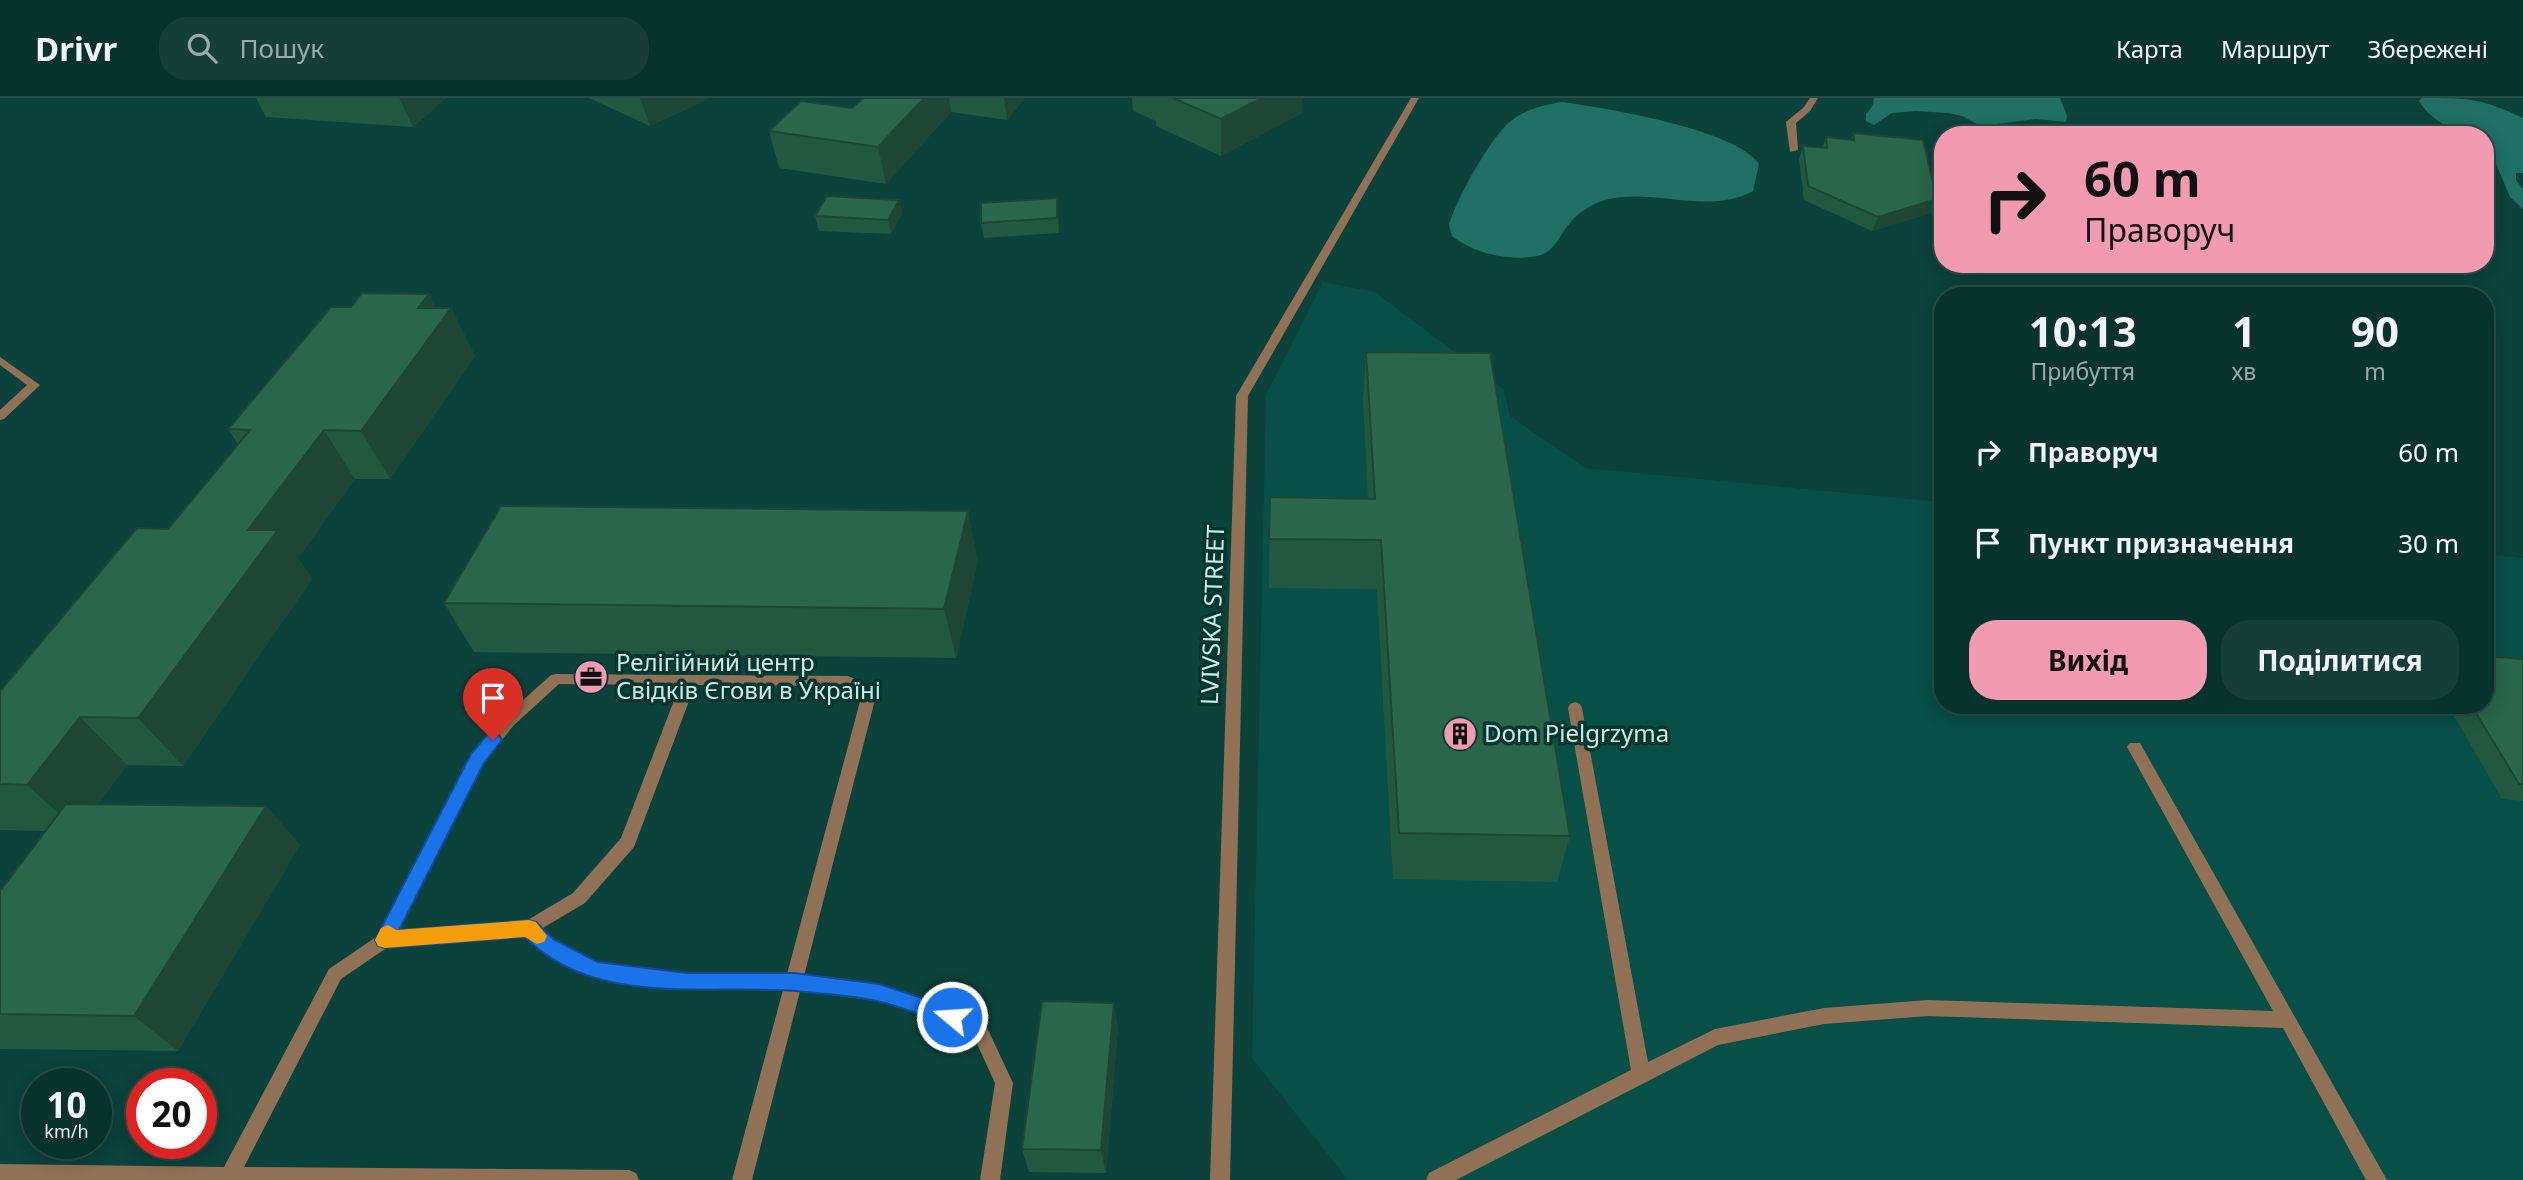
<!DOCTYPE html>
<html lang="uk">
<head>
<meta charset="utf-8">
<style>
  body { margin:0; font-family:"Noto Sans",sans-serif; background:#163e38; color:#f1f3f6; height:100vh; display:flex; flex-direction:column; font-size:26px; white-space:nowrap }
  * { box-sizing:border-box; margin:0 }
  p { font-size:23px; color:#98aaa9 }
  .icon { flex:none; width:38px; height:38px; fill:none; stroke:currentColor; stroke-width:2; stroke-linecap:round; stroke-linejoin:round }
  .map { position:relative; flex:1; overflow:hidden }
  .sheet { position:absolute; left:1934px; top:189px; width:560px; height:427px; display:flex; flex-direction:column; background:#08322c; border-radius:28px; box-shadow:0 4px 18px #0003,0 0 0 2px #294d48 }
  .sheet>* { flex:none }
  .guide { position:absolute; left:1934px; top:28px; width:560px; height:147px; border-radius:28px; box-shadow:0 4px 18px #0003,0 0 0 2px #294d48; background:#f19ab2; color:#111; overflow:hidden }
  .speed { position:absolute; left:21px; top:970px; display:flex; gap:14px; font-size:35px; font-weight:700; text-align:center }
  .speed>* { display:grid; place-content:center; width:91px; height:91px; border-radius:50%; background:#08322c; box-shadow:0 4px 18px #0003,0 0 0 2px #294d48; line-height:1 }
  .speed small { font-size:18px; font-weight:400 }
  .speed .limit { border:10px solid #d22; background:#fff; color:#111 }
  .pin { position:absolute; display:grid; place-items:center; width:60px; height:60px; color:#fff; margin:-72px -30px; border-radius:50% 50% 50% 0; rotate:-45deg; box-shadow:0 0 7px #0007 }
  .pin .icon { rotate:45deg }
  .me { position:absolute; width:77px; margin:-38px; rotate:288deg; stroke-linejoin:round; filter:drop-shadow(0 0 5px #0008) }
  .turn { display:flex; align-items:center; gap:24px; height:147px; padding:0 35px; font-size:32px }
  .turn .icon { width:91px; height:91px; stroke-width:2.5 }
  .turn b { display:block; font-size:49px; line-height:60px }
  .eta { display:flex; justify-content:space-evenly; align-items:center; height:119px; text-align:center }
  .eta b { font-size:42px; font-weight:700; line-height:49px }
  .primary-button { display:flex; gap:14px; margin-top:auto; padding:14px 35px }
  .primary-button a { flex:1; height:80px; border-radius:28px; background:#f19ab2; color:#111; font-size:28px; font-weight:700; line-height:80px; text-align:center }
  .primary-button a+a { background:#163e38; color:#f1f3f6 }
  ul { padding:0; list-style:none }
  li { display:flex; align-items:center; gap:21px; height:91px; padding:0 35px }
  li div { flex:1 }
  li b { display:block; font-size:26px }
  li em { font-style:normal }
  header { display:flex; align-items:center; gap:42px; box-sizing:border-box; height:98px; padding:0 35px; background:#08322c; border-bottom:2px solid #294d48 }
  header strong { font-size:33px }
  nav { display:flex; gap:38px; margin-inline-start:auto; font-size:24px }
  .search { width:490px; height:63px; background:#163e38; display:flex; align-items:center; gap:18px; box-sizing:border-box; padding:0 24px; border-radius:28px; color:#98aaa9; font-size:26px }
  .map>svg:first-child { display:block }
  .built { fill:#084f48 }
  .water { fill:#1f6f64 }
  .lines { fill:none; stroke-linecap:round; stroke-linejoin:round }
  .lane { fill:#917155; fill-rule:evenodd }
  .street { fill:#917155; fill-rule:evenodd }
  .wall { fill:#235840 }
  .shaded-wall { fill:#1d4734 }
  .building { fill:#29664b; stroke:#1d4734; stroke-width:2 }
  .route { fill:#1a73e8; stroke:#114b97; stroke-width:2 }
  .slow { fill:#f59e0b }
  .labels { text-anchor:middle; stroke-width:7; stroke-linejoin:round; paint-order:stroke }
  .street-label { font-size:24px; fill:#d0eae5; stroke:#003730 }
  .poi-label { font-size:24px; fill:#d0eae5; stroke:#003730; text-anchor:start }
</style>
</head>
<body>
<header>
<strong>Drivr</strong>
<div class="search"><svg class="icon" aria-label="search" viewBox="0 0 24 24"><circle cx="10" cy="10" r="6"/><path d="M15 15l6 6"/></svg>Пошук</div>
<nav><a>Карта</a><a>Маршрут</a><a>Збережені</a></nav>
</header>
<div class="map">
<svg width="2523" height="1082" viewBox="0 0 2523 1082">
  <rect width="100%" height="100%" fill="#0b423b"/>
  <polygon class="built" points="1323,184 1375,194 1504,292 1510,318 1585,370 1942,404 1942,607 2485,607 2485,456 2523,460 2523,1082 1348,1082 1252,960 1266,297"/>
  <g class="water">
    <polygon points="1874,0 2060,0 2067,18 2066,24 2035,21 1989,27 1977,26 1962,18 1948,15 1916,13 1892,15 1874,27 1866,23 1866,16 1873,7"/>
    <path d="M2422,0C2468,0 2481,0 2523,20V75H2516V82L2523,91V111L2510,99L2494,61L2485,49V37C2460,37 2433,26 2419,3Z"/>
    <path d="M1562,4C1605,10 1736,31 1759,66L1753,93C1708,118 1652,89 1605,102C1594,105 1577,115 1570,125C1560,136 1554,155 1537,158C1510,164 1473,155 1452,138L1449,127C1456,102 1491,38 1511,23C1526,11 1544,7 1562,4Z"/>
  </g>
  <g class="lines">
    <g class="lane">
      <polygon points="1810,0 1818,0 1810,13 1796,25 1798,52 1790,54 1786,24 1804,9"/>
      <polygon points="0,259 40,287 4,321 0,322 0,312 27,287 0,267"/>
      <path d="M556,576L848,578L875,590L877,594L804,878L879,887L983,921L1013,985L1000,1082H980L995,985L971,933L879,903L800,893L752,1082H732L783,892H687L596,881L540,852L525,838L388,849L341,881L244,1069L629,1072L636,1075L639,1082H0V1066L224,1069L329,871L379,837L472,657L504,619L551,577ZM559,586L680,587L621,740L573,795L526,823L398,834L483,665L514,627ZM695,587L846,588L862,596L787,876H687L598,866L552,842L541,831L585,805L634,749Z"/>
      <polygon points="1575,604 1580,606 1582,610 1648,964 1715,931 1824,910 1928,902 2273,913 2127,649 2130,645 2140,645 2387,1082 2366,1082 2283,930 1928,918 1824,926 1718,947 1456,1082 1426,1082 1429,1075 1631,972 1568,610 1570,606"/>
    </g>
    <polygon class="street" points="1411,0 1419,0 1248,298 1230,1082 1210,1082 1236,298"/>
  </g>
  <g class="wall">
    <polygon points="256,0 446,0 413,29 266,19"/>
    <polygon points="589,0 710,0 650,28"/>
    <polygon points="863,0 1025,0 1007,22 951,14 886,86 779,70 769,33 852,10"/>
    <polygon points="1132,0 1302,0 1302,15 1221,58 1156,28 1156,23 1133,13"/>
    <polygon points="1853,35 1937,101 1931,115 1872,133 1804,102 1799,61 1803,48 1823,49 1826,39 1851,42"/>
    <polygon points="899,102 902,116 891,136 819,133 815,118"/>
    <polygon points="1058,114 1059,135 984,140 981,125"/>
    <polygon points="451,210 475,258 390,381 355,381 298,460 312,481 183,668 127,667 98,706 266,708 300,747 178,953 0,951 0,793 45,733 0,732 0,593 168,431 238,346 228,331"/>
    <polygon points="1366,254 1570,738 1557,784 1393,781 1377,491 1269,490 1270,399 1368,401 1363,302"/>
    <polygon points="978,462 956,560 474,554 444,505"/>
    <polygon points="2523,561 2523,703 2502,701 2448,607 2485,607"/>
    <polygon points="1118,930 1106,1075 1029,1074 1022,1051"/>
  </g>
  <g class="shaded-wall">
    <polygon points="399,0 446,0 413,29"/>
    <polygon points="640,0 710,0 650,28"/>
    <polygon points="924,0 949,0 951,14 886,86 878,49"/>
    <polygon points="1004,0 1025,0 1007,22"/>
    <polygon points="1262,0 1302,0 1302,15 1221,58 1221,21"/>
    <polygon points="1937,101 1931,115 1872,133 1878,119"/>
    <polygon points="899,102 902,116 891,136 888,122"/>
    <polygon points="429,196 442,222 451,210 475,258 390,381 361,333 418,210"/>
    <polygon points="324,332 355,381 298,460 312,481 183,668 138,620 248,432"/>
    <polygon points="968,413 978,462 956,560 944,511"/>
    <polygon points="80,619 127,667 78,733 27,687"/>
    <polygon points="266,708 300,747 178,953 134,918"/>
    <polygon points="1114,905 1118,930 1106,1075 1101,1052"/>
  </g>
  <g class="building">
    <polygon points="863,0 924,0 878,49 769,33 801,3 852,10"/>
    <polygon points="1173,0 1262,0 1221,21"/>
    <polygon points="1853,35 1923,42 1937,101 1878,119 1808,88 1803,48 1827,50 1826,39 1854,42"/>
    <polygon points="827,98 899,102 888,122 815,118"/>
    <polygon points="1057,100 1057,120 981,125 981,105"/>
    <polygon points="362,195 429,196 418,210 451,210 361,333 324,332 248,432 278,432 138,620 80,619 27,687 0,686 0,593 137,430 168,431 250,332 228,331 331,209 351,209"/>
    <polygon points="1366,254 1490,255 1570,738 1399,735 1381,442 1269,441 1270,399 1375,401"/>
    <polygon points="501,408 968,413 944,511 444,505"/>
    <polygon points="2485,558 2523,561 2523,686 2519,686 2471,607 2485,607"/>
    <polygon points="66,706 266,708 134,918 0,916 0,793"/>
    <polygon points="1042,903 1114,905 1101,1052 1022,1051"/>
  </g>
  <path class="route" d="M493,635L499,637L502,642L484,665L399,832L529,822L536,824L553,841L598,864L687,875H794L879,886L959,912L962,919L959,925L952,928C929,920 905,910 881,904C855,897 823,896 796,893C706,886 595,910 525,839L385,850L378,848L375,842L378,836L471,656L487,637Z"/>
  <polygon class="slow" points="529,822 536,824 547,838 544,844 537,846 525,839 385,850 378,848 375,842 381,830 388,827 396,832"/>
  <defs>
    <g id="office-disc" transform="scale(1.75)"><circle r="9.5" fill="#f19ab2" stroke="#003730"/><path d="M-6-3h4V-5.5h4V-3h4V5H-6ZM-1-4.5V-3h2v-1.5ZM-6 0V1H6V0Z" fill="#111"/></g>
    <g id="building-disc" transform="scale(1.75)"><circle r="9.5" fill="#f19ab2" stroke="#003730"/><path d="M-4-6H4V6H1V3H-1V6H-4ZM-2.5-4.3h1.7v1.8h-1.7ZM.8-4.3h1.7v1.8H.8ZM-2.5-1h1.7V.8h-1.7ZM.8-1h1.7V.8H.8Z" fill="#111"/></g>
  </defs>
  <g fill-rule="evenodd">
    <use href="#office-disc" x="591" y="579"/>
    <use href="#building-disc" x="1460" y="636"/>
  </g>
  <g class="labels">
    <g class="street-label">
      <text transform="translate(1213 517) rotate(-88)" y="8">LVIVSKA STREET</text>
    </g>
    <g class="poi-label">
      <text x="616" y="573">Релігійний центр<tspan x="616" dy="28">Свідків Єгови в Україні</tspan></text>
      <text x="1484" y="644">Dom Pielgrzyma</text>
    </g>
  </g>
</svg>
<div class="speed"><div>10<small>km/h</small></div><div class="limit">20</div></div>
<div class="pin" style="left:493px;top:642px;background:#d93025"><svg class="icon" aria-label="arrive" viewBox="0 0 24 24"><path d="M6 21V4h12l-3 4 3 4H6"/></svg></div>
<svg class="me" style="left:952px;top:919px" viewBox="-20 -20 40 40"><circle r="17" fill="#1a73e8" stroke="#fff" stroke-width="3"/><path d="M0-11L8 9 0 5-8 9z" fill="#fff"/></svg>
<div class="guide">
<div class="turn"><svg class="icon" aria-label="right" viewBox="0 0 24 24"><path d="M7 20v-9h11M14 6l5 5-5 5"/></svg><div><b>60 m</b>Праворуч</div></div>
</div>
<section class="sheet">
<div class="eta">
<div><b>10:13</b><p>Прибуття</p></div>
<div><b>1</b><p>хв</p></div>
<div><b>90</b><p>m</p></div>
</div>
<ul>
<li><svg class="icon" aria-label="right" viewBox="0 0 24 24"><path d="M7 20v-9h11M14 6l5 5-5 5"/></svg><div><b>Праворуч</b></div><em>60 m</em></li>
<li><svg class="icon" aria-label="arrive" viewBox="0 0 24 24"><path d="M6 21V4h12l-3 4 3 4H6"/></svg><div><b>Пункт призначення</b></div><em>30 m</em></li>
</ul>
<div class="primary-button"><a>Вихід</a><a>Поділитися</a></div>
</section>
</div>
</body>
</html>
